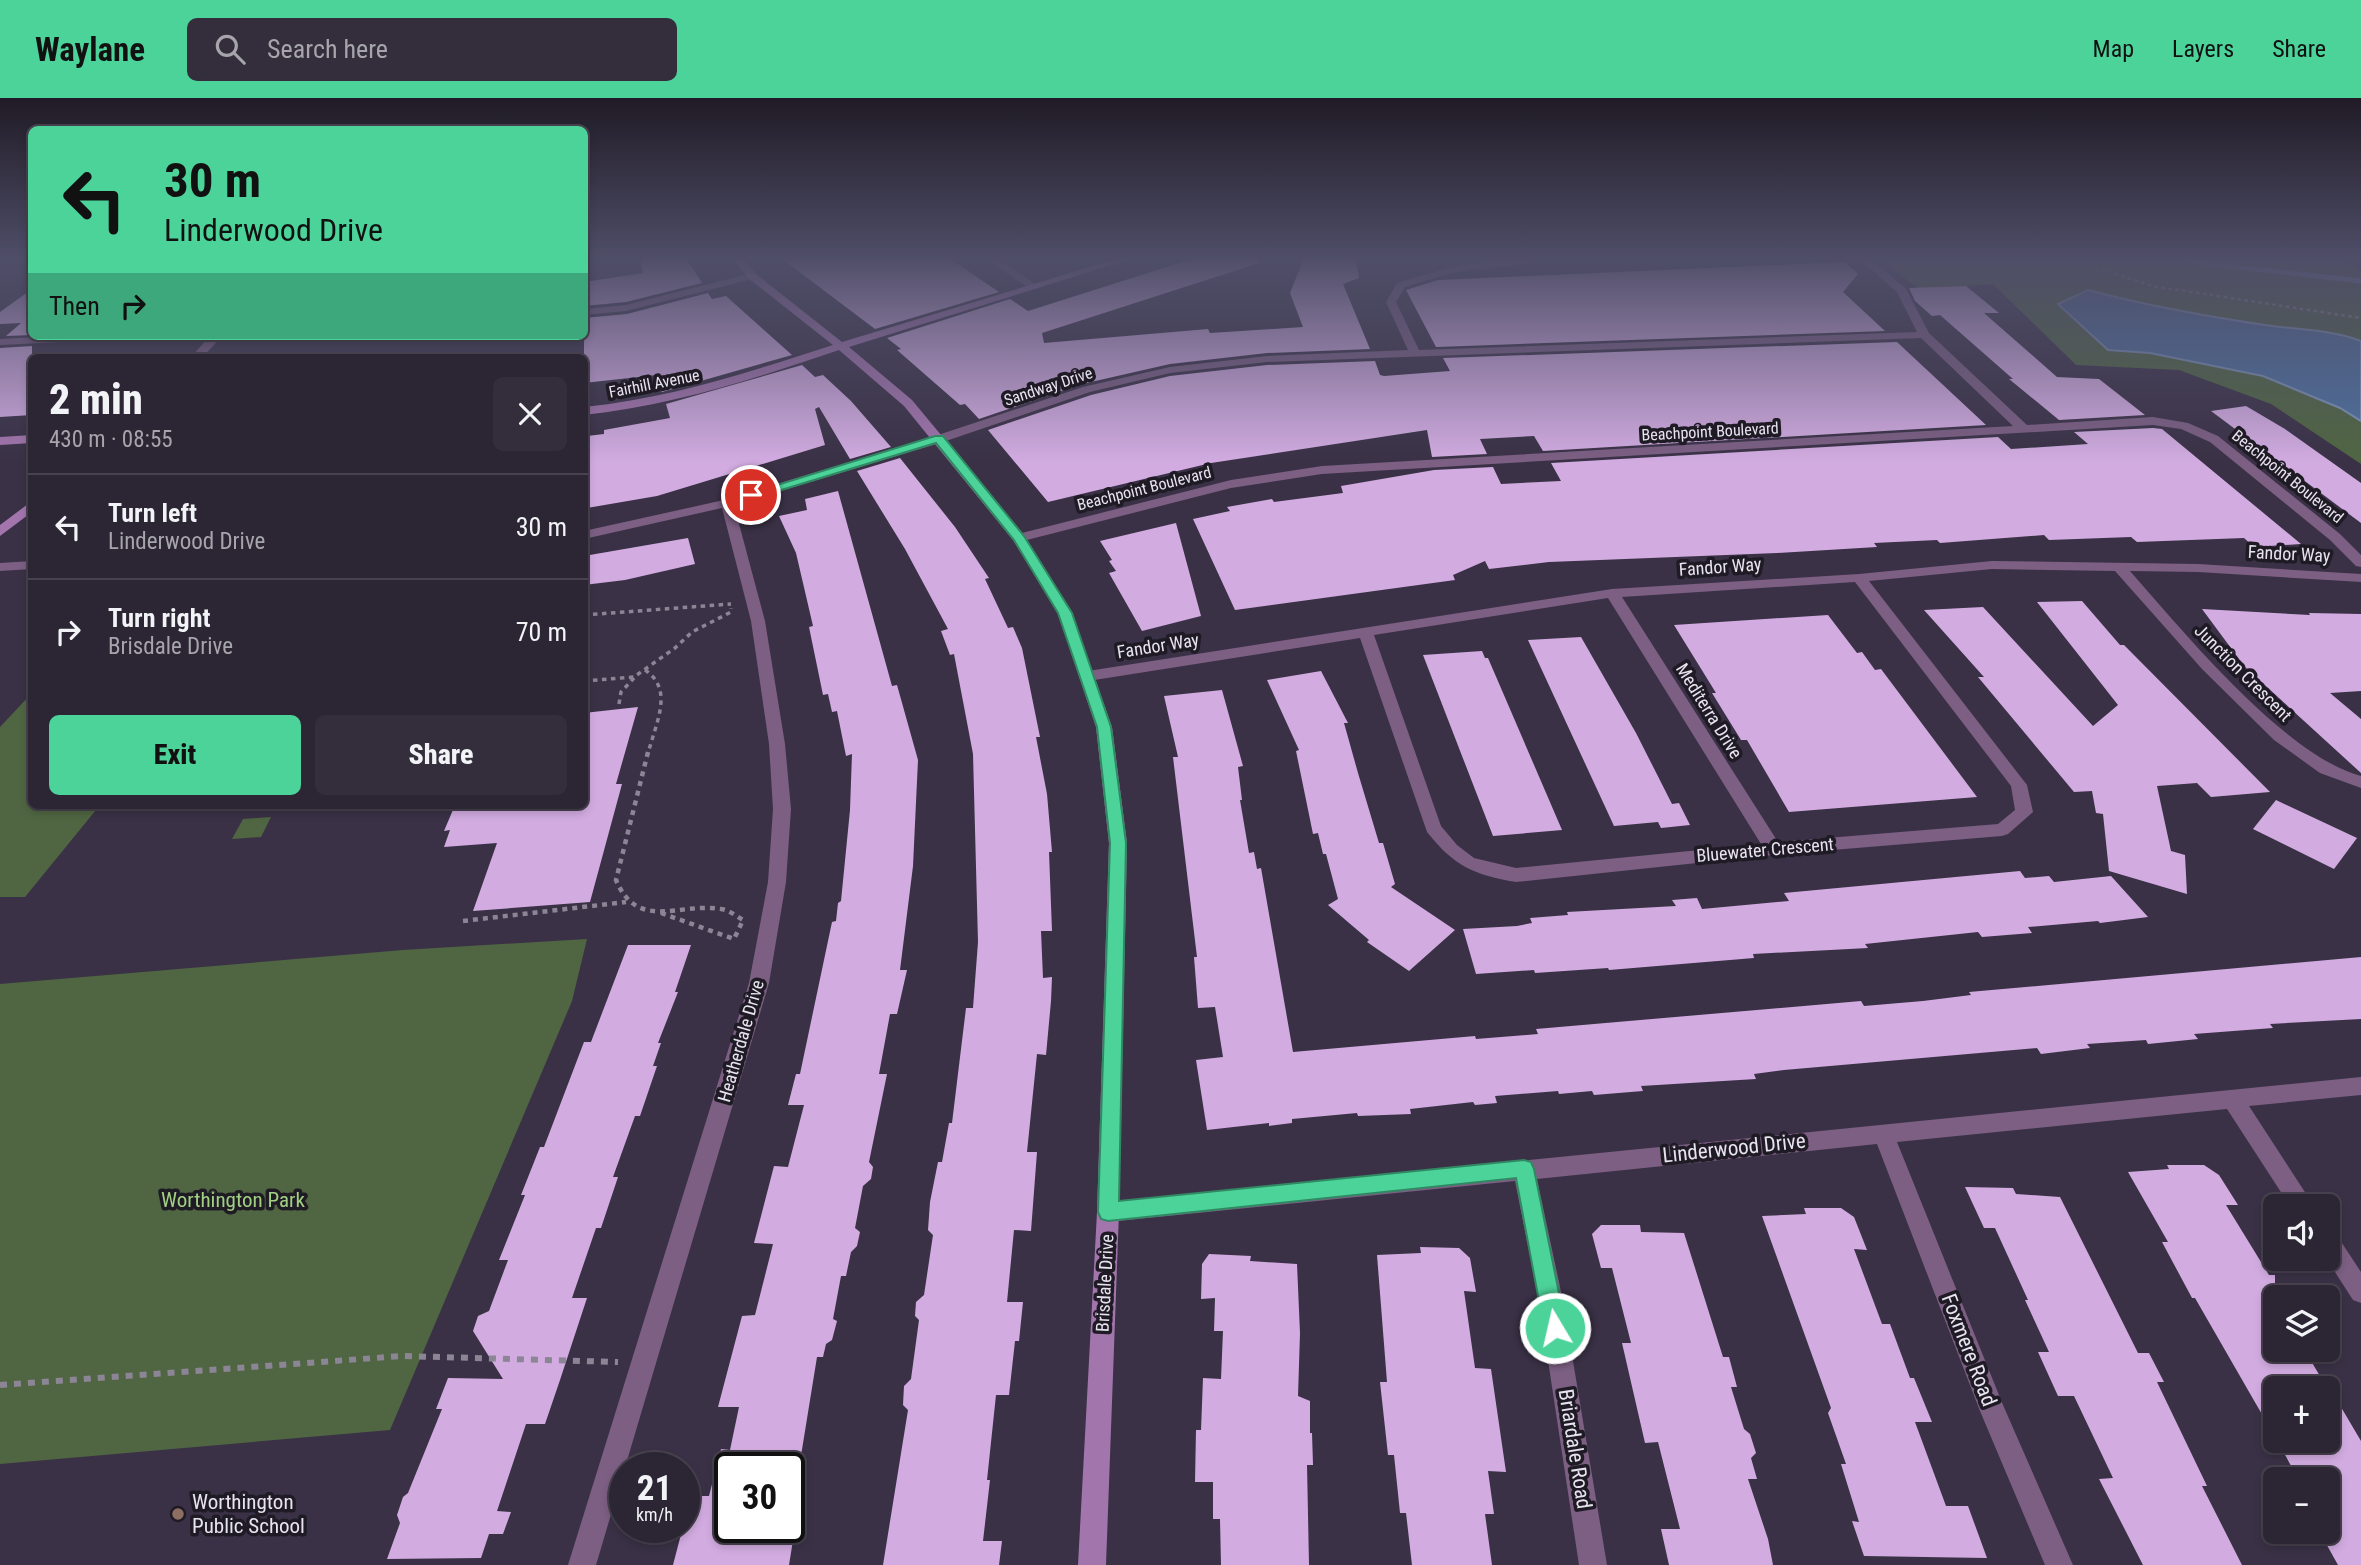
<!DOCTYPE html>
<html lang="en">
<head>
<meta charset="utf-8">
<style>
  body { margin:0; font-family:"Roboto Condensed",sans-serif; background:#342d3c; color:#f1f3f6; height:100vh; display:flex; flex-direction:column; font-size:26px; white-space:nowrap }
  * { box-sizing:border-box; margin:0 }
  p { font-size:23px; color:#a6a5ac }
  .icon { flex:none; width:38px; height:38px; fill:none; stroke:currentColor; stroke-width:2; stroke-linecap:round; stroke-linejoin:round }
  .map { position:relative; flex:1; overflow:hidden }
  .drawer { position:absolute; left:28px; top:256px; width:560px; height:455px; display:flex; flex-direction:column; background:#2c2534; border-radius:10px; box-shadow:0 4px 10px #0003,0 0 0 2px #48424f }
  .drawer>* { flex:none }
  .top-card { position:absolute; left:28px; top:28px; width:560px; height:214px; border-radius:10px; box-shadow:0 4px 10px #0003,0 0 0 2px #48424f; background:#4cd39a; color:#111; overflow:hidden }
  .fabs { position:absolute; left:2263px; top:1096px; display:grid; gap:14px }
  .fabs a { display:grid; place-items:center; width:77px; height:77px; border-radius:10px; background:#2c2534; box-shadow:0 4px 10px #0003,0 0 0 2px #48424f; font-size:35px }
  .speed { position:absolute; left:609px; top:1354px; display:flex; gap:14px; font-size:35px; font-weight:700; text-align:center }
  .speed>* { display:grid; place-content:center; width:91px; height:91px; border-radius:50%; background:#2c2534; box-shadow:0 4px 10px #0003,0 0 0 2px #48424f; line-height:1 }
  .speed small { font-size:18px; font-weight:400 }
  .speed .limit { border:4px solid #111; border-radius:10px; background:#fff; color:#111 }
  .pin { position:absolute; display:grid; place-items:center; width:60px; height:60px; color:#fff; margin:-30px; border:4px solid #fff; border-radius:50%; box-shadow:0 2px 7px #0007 }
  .me { position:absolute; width:77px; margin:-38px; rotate:351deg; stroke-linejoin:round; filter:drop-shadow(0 0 5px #0008) }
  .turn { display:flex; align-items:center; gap:24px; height:147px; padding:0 21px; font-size:32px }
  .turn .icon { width:91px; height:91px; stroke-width:2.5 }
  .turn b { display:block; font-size:49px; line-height:60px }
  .then { display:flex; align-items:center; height:66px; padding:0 21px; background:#0003; gap:14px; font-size:26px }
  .round { display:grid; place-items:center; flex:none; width:74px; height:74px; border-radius:10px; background:#342d3c }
  .headline { display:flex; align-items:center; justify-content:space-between; height:119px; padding:0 21px }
  h1 { font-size:42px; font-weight:800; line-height:52px }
  .action { display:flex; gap:14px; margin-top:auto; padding:14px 21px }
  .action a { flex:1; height:80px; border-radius:10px; background:#4cd39a; color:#111; font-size:28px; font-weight:800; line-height:80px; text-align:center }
  .action a+a { background:#342d3c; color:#f1f3f6 }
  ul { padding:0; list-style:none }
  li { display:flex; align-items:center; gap:21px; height:105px; padding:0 21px; border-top:2px solid #48424f }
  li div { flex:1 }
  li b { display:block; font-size:26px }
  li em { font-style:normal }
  header { display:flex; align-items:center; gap:42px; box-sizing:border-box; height:98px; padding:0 35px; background:#4cd39a; color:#111 }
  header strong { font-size:33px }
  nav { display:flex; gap:38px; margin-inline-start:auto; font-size:24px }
  .search { width:490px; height:63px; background:#342d3c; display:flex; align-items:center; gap:18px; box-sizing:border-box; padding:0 24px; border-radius:10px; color:#a6a5ac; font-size:26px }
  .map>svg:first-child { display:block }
  .green { fill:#506642 }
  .water { fill:#4e72a0; stroke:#7c94b8; stroke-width:2 }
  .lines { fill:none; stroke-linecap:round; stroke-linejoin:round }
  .stream { stroke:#7c94b8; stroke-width:5 }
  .building { fill:#d2ace1 }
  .path-far3 { stroke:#8c8596; stroke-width:2.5; stroke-dasharray:3.5 3.5; stroke-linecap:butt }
  .path-far2 { stroke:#8c8596; stroke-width:3.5; stroke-dasharray:4.5 4.5; stroke-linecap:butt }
  .path-far1 { stroke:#8c8596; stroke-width:4.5; stroke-dasharray:5 5; stroke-linecap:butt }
  .path { stroke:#8c8596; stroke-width:6; stroke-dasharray:7 7; stroke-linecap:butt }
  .street { fill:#7c5f83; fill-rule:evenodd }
  .secondary { fill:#a375ad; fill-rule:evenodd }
  .route { fill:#4cd39a; stroke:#318964; stroke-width:2 }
  .education-dot { fill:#8d6e63; stroke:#1f1b25; stroke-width:2.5 }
  .labels { text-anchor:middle; stroke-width:7; stroke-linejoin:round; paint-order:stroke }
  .far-street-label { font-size:16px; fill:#e8e3f0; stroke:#1f1b25 }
  .street-label { font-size:18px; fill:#e8e3f0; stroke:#1f1b25 }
  .near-street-label { font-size:21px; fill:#e8e3f0; stroke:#1f1b25 }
  .near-park-label { font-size:21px; fill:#a2d083; stroke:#1f1b25 }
  .near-poi-label { font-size:21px; fill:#e8e3f0; stroke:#1f1b25; text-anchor:start }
</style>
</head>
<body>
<header>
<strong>Waylane</strong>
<div class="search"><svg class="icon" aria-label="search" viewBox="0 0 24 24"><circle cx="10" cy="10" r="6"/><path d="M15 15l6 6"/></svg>Search here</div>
<nav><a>Map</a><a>Layers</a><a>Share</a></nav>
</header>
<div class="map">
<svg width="2361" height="1467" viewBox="0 0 2361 1467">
  <rect width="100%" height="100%" fill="#3a3146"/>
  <g class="green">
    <polygon points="1877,160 2343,160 2361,172 2361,366 2271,306 2179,272 2076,267 1993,186 1919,191"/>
    <polygon points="31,596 32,707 100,707 25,799 0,799 0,629"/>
    <polygon points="271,719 261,739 232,741 243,721"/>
    <polygon points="587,841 572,903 390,1332 0,1366 0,886 403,852"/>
  </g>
  <path class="water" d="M2088,192C2148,208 2210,219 2272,228C2303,232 2332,232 2361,243V323L2340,310L2263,278L2150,255L2108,252L2058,206Z"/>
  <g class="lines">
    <polyline class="stream" points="2156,160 2361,183"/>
  </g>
  <g class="building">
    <polygon points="640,160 686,160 702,185 626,204 584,208 584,184 643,175"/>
    <polygon points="781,160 949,160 999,194 875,231"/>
    <polygon points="1195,160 1258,160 1259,165 1042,235 1044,245 1208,231 1210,235 1303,229 1290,195 1304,160 1356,160 1359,180 1343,186 1370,251 1267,255 1170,266 1082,286 979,321 965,306 960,307 897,252 901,251 887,240 1010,201 1028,213"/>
    <polygon points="1845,164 1858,176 1843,194 1885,233 1436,249 1406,192 1438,182"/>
    <polygon points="1966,188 1999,215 1984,215 2057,279 2099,281 2145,317 2059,322 2009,281 2013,281 1940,217 1932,218 1915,203 1909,190"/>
    <polygon points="32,191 32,237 6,238 21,225 0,226 0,214"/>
    <polygon points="708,195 712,201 726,198 792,257 662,294 656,277 584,285 584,220 627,216"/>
    <polygon points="1897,244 1986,327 1543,353 1534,338 1480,341 1487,356 1432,359 1427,332 1211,365 1048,404 988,332 1091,297 1170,278 1267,267 1375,263 1380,277 1384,278 1450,273 1443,260"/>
    <polygon points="32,248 32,317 0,319 0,250"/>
    <polygon points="802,267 815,279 823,277 851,303 891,349 850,361 819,309 815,311 825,347 657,398 587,410 587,338 604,336 604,332 670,320 666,306"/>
    <polygon points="2246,308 2285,331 2361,385 2361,425 2211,313"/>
    <polygon points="2153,330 2162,331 2301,446 2254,449 2244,440 2137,444 2131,439 2049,442 2044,437 1940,445 1937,442 1874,445 1877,449 1777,455 1549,464 1489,471 1485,463 1453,477 1455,482 1235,512 1193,421 1230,413 1227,409 1272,401 1274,404 1343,395 1341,388 1434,372 1493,369 1501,386 1561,383 1551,365 1998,339 2011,351 2088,346 2074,334"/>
    <polygon points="900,360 955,429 989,480 985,481 1008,530 1013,529 1022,550 1040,639 1036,639 1047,696 1052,754 1049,754 1052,833 1041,833 1043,880 1052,879 1051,903 1046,957 1037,956 1027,1054 1037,1054 1031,1133 1014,1132 1007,1204 1023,1204 1019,1243 1015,1243 1009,1297 996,1297 987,1382 990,1382 983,1443 1002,1443 999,1467 883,1467 908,1312 903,1307 904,1288 911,1281 919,1222 915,1218 916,1204 924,1197 933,1137 928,1132 930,1104 938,1064 942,1064 949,1025 952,1025 966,910 973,910 978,844 973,656 954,556 950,557 941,533 948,531 905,451 857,373"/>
    <polygon points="838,393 892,588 897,587 918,662 913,768 900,872 907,872 897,916 890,916 879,976 887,976 869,1064 873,1069 871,1081 863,1088 855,1130 860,1134 857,1148 851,1154 846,1178 841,1178 833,1221 837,1223 832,1242 826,1246 823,1259 817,1259 799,1370 730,1370 730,1430 795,1430 789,1467 673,1467 691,1398 709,1398 721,1351 730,1352 739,1309 718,1309 742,1218 755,1217 773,1146 754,1145 774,1068 788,1069 804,1007 788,1007 796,976 800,976 832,824 836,823 838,805 841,803 850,712 852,656 846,658 837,613 832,614 828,596 823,597 809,529 813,528 796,455 779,418 807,412 805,401"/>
    <polygon points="1176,425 1201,518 1142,533 1109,475 1116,473 1109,463 1112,462 1100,443"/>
    <polygon points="688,440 695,466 625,482 584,487 584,458"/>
    <polygon points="2082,503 2120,547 2124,547 2270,694 2211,699 2197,685 2157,688 2171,753 2185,757 2187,796 2109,773 2103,716 2096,715 2092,693 2074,694 1978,579 1984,579 1924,512 1983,509 2093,628 2118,607 2037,504"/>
    <polygon points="2202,511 2310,517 2309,515 2361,516 2361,593 2330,595 2361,621 2361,675 2245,569"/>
    <polygon points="1828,517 1857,555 1862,554 1875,572 1881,571 1977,699 1789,714 1747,642 1741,642 1712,595 1716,595 1674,527"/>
    <polygon points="1581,539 1636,635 1672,706 1679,705 1690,727 1661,730 1658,724 1614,728 1528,542"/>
    <polygon points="1482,553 1485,560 1488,560 1562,732 1493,738 1423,557"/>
    <polygon points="1321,573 1348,625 1344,625 1358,675 1379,745 1383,745 1395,786 1391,789 1455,832 1409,873 1367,844 1369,842 1328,807 1338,801 1326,756 1323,756 1318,735 1313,736 1296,653 1299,652 1267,582"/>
    <polygon points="1222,592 1243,668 1238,669 1242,702 1240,702 1249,755 1254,754 1257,771 1261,770 1293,954 1475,938 1476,941 1538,936 1536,931 1861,903 1864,908 1923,903 1971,897 1969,894 2361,859 2361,921 2270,926 2273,930 2194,936 2198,941 2148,946 2146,942 2087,946 2090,950 2041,956 2037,950 1784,972 1754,976 1756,981 1641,988 1643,993 1594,997 1592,993 1559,996 1558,993 1495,998 1497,1005 1475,1007 1473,1004 1410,1011 1411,1016 1358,1018 1357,1015 1292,1021 1292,1025 1269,1028 1269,1025 1207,1032 1196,962 1223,959 1215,909 1198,910 1194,859 1197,859 1173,659 1178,659 1164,598"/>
    <polygon points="638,609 616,686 622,686 590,804 473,813 497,745 444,749 450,732 444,733 455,707 584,707 584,615"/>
    <polygon points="2276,702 2357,740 2334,771 2253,731"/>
    <polygon points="2020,773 2025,780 2049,778 2054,784 2111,778 2148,819 2100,825 2098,823 2028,829 2032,835 1982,839 1978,834 1865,846 1868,850 1753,856 1754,860 1609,872 1608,870 1535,875 1534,872 1476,876 1463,831 1517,828 1532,825 1530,820 1568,817 1567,814 1676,808 1672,802 1697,800 1702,811 1789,803 1784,795"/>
    <polygon points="628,847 691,847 675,894 678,894 658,945 661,945 653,968 657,968 640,1018 635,1018 613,1079 618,1079 601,1130 596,1130 572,1200 587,1200 560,1282 545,1326 526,1326 497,1413 511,1414 503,1436 489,1436 481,1460 387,1461 400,1425 397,1417 403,1399 408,1395 442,1311 436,1311 448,1280 503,1281 473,1233 478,1218 489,1213 508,1162 499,1162 525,1097 521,1097 540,1049 544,1049 584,944 591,944"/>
    <polygon points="2167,1067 2204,1067 2219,1077 2238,1107 2226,1107 2269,1177 2275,1177 2275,1251 2304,1251 2327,1290 2275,1290 2275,1339 2195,1200 2192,1200 2162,1144 2168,1144 2128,1074 2169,1071"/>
    <polygon points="1965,1089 2013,1090 2016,1096 2060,1099 2138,1255 2149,1255 2164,1284 2157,1284 2207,1388 2202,1388 2242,1467 2143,1467 2099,1381 2113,1380 2074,1298 2058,1298 2038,1254 2049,1254 2025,1202 2028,1202 1995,1130 1984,1130"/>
    <polygon points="1804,1110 1841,1110 1854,1119 1867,1152 1854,1151 1882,1226 1890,1226 1910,1280 1914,1280 1932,1324 1915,1324 1946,1408 1968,1408 1987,1460 1864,1458 1852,1423 1859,1424 1841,1366 1846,1366 1828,1315 1831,1310 1762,1118 1806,1116"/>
    <polygon points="1601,1127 1640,1127 1641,1134 1684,1135 1723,1259 1729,1259 1737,1289 1731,1289 1744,1331 1750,1336 1756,1355 1751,1360 1757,1381 1748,1381 1768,1441 1773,1467 1669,1467 1661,1431 1680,1431 1658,1344 1645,1345 1622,1245 1631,1245 1612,1170 1601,1170 1592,1136"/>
    <polygon points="1420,1149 1459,1150 1470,1160 1476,1194 1464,1193 1475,1270 1491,1271 1506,1374 1488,1373 1494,1416 1485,1416 1492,1467 1412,1467 1406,1415 1400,1415 1394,1357 1388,1357 1380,1284 1387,1284 1377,1157 1421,1155"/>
    <polygon points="1209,1156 1251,1158 1250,1163 1297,1166 1300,1235 1298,1298 1310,1303 1310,1335 1312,1335 1313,1367 1307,1367 1309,1467 1221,1467 1220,1421 1213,1421 1213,1384 1195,1384 1196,1332 1201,1332 1203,1280 1221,1281 1223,1233 1214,1233 1215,1200 1201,1201 1202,1166"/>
    <polygon points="2328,1287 2361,1343 2361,1467 2338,1467 2319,1433 2328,1433 2328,1381 2298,1381 2283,1353 2328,1353"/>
  </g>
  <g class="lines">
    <polyline class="path-far3" points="2068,160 2152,188 2361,220"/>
    <g class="path-far2">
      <polyline points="584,517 731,506"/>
      <path d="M645,572C675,592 655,626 648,656"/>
      <polyline points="584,583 634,579 675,550 692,534 731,514 731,510"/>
      <polyline points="619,606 621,594 634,580"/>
    </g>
    <g class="path-far1">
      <path d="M648,654L616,782C638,834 679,804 721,811C730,812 737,819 745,823"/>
      <polyline points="661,815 734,841 743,822"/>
      <polyline points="463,823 626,804"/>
    </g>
    <polyline class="path" points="0,1287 403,1258 618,1264"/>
    <g class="street">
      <polygon points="985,160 997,160 1039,189 1030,191"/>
      <polygon points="1518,160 1553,160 1548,163 1455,174 1405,189 1396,204 1419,252 1917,234 1897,194 1858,160 1870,160 1906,191 1929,235 2027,327 2153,319 2188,325 2218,338 2340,436 2361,457 2361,469 2356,468 2330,442 2210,344 2181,331 2153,327 1322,376 1231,390 1019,444 1012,440 1014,437 1231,382 1322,368 2013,328 1921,240 1267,264 1170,275 1090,294 943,344 734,407 765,523 785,646 791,711 786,784 769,885 596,1467 568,1467 749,885 768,784 773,711 769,646 751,523 722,410 584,441 584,433 724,402 935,338 1083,289 1170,269 1267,258 1408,252 1386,204 1397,185 1455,168"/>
      <polygon points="752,175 756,176 756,180 626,213 584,217 584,211 626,207"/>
      <polygon points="55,238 129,238 123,241 0,247 0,241"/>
      <polygon points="210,238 222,238 203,259 191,259"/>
      <polygon points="32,463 32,471 0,473 0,465"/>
      <path d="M1992,463L2198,466L2361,476V484L2198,474L2130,473C2184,534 2284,657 2361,678V690L2320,675L2274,642L2202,571L2115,473L1992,471L1869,483L2027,687L2033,714L2008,736L2002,738L1773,757L1516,784C1474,777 1454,768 1427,734L1360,540L1088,583L1080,578L1088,573L1612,491L1859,476ZM1855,484L2011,688L2015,712L1998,726L1778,744L1622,499ZM1608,500L1761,746L1516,770L1474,760L1457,747L1441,728L1374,537Z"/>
      <polygon points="2361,979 2361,997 2249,1008 2314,1108 2290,1108 2227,1011 1897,1044 2003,1307 2073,1467 2045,1467 1980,1313 1877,1046 1537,1081 1563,1203 1607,1467 1579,1467 1539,1203 1515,1083 1108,1124 1100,1121 1097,1114 1100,1107 1108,1104"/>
      <polygon points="2328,1133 2336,1136 2361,1174 2361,1205 2353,1202 2326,1160"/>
    </g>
    <g class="secondary">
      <path d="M732,160H742L756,176L842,244L1119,160H1134L849,249L912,302L1024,437L1072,515L1112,629L1127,745L1119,1114L1106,1467H1078L1097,1114L1109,745L1096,629L1058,515L1013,442L904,308L839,252C754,281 675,307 584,317V309C672,300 749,274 833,247L748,180Z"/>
      <polygon points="32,337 32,345 0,347 0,339"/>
      <polygon points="32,403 32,414 0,438 0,427"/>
    </g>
  </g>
  <linearGradient id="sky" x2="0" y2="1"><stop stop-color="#201b26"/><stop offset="0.44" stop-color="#4f4e68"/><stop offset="1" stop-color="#4f4e68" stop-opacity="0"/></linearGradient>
  <rect width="2361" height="365" fill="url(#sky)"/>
  <polygon class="route" points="935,338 943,338 1024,438 1072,515 1111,629 1126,745 1119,1103 1524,1062 1531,1064 1534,1071 1566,1230 1563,1237 1555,1240 1547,1237 1544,1230 1516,1080 1108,1123 1101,1121 1098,1114 1110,745 1097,629 1058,515 1014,442 936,345 755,400 745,397"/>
  <circle class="education-dot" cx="178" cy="1416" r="7"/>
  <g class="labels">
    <g class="far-street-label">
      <text transform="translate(654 285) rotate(-11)" y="6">Fairhill Avenue</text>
      <text transform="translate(1048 288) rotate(-18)" y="6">Sandway Drive</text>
      <text transform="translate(1710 333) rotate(-3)" y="6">Beachpoint Boulevard</text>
      <text transform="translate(2288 378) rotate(39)" y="6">Beachpoint Boulevard</text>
      <text transform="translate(1144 390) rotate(-14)" y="6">Beachpoint Boulevard</text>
    </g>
    <g class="street-label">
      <text transform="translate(2289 456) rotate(3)" y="6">Fandor Way</text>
      <text transform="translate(1720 469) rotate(-4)" y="6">Fandor Way</text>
      <text transform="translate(1158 548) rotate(-9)" y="6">Fandor Way</text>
      <text transform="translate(2243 575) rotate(45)" y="6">Junction Crescent</text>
      <text transform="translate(1709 613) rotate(58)" y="6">Mediterra Drive</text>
      <text transform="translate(1765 752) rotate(-5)" y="6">Bluewater Crescent</text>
      <text transform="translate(741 943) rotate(-74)" y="6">Heatherdale Drive</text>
      <text transform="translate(1105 1185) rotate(-87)" y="6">Brisdale Drive</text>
    </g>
    <g class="near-street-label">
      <text transform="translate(1734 1050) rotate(-6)" y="7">Linderwood Drive</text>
      <text transform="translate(1969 1252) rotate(69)" y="7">Foxmere Road</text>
      <text transform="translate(1575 1351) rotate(81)" y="7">Briardale Road</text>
    </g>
    <g class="near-park-label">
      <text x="233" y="1109">Worthington Park</text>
    </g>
    <g class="near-poi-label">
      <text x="192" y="1411">Worthington<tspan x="192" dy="24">Public School</tspan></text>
    </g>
  </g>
</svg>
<div class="fabs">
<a><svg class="icon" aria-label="sound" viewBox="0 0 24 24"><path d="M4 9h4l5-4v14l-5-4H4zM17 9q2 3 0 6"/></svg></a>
<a><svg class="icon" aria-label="layers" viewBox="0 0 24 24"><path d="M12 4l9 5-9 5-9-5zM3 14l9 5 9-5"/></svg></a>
<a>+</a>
<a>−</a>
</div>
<div class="speed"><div>21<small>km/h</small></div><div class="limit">30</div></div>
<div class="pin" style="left:751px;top:397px;background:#d93025"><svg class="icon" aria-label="arrive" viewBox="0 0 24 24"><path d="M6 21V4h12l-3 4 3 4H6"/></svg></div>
<svg class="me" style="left:1555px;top:1230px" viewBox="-20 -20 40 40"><circle r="17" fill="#4cd39a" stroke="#fff" stroke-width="3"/><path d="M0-11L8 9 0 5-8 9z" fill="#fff"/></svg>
<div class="top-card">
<div class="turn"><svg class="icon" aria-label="left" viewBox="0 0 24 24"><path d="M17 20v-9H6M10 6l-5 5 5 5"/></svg><div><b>30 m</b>Linderwood Drive</div></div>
<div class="then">Then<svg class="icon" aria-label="right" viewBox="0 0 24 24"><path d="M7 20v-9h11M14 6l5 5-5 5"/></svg></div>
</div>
<section class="drawer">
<div class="headline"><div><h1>2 min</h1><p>430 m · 08:55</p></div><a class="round"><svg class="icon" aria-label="close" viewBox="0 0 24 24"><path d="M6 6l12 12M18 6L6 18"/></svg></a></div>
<ul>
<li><svg class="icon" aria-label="left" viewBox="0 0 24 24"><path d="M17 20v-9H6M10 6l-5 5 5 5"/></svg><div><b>Turn left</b><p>Linderwood Drive</p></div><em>30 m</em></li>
<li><svg class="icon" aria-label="right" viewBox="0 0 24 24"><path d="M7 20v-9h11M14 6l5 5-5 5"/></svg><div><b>Turn right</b><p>Brisdale Drive</p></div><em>70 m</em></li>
</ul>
<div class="action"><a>Exit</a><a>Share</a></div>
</section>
</div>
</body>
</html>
